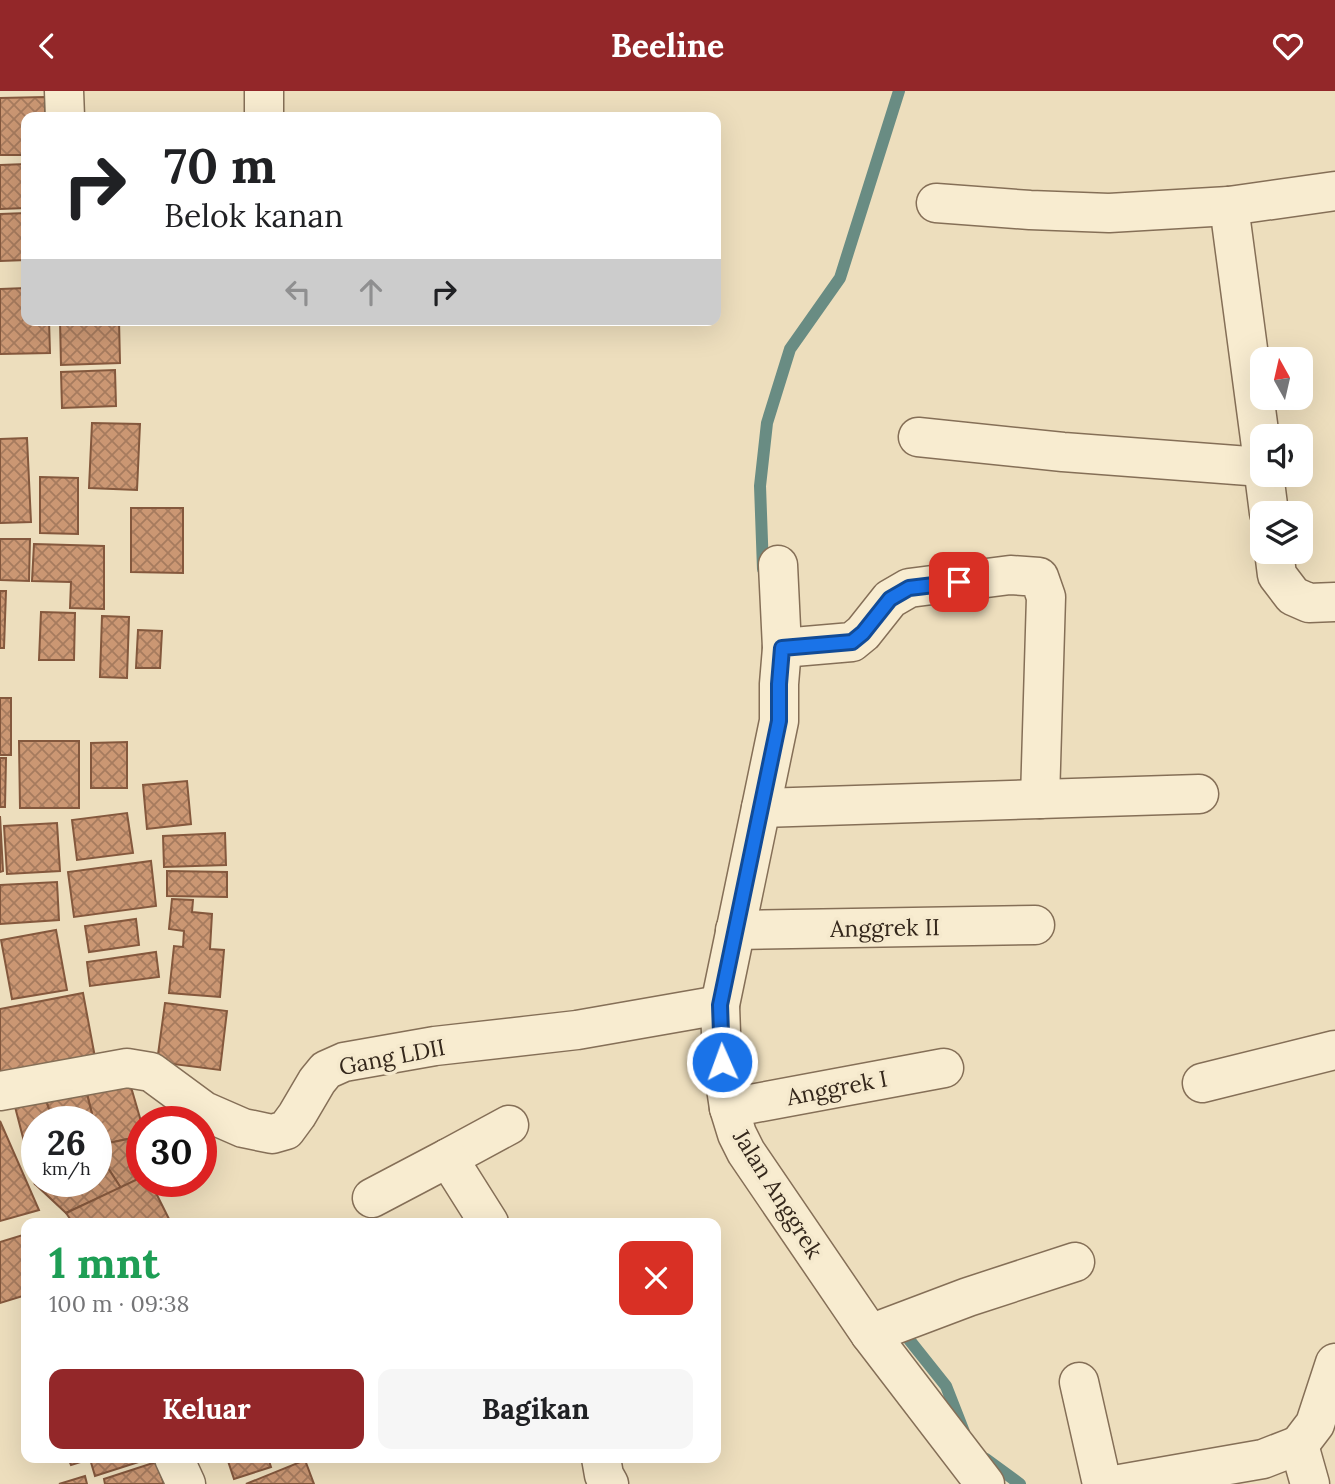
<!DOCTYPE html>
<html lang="id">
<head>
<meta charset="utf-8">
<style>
  body { margin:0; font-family:Lora,serif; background:#f6f6f6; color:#202124; height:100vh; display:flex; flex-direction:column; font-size:26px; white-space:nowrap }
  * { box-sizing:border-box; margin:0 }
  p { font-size:23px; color:#757577 }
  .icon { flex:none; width:38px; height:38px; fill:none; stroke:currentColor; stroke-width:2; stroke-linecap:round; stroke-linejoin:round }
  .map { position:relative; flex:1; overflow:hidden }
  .side { position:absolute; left:21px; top:1127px; width:700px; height:245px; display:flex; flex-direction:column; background:#fff; border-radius:14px; box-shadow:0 7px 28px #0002 }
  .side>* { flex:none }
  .guide { position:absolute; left:21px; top:21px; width:700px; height:214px; border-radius:14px; box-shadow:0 7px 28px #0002; background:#fff; color:#202124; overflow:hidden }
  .needle { width:46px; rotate:352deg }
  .buttons { position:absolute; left:1250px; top:256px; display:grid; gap:14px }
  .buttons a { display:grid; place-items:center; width:63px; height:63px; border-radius:14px; background:#fff; box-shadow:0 7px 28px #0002; font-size:35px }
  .speed { position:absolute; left:21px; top:1015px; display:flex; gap:14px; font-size:35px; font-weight:700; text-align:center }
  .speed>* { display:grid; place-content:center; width:91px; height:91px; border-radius:50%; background:#fff; box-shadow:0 7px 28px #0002; line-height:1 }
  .speed small { font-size:18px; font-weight:400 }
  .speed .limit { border:10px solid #d22; background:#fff; color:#111 }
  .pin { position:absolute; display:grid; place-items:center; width:60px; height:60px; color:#fff; margin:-30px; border-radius:14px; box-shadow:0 4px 10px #0006 }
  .me { position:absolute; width:77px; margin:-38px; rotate:358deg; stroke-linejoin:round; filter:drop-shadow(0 0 5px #0008) }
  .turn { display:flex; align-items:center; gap:24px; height:147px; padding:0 28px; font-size:32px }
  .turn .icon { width:91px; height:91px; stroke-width:2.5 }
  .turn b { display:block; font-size:49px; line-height:60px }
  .lanes { display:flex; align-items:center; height:66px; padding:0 28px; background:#0003; justify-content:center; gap:35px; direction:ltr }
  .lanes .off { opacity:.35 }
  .round { display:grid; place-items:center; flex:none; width:74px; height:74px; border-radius:14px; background:#f6f6f6 }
  .summary { display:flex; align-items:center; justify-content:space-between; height:119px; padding:0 28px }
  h1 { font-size:42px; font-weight:800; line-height:52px; color:#1e9e55 }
  .primary-button { display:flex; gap:14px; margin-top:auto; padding:14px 28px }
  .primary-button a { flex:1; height:80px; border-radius:14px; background:#932729; color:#fff; font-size:28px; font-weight:800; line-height:80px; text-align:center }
  .primary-button a+a { background:#f6f6f6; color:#202124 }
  header { display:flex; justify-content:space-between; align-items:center; height:91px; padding:0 28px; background:#932729; color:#fff; font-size:32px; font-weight:800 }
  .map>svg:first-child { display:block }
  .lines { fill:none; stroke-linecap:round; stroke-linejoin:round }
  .stream { stroke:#698c83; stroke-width:12 }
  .building { fill:url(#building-cross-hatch); stroke:#84583d; stroke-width:2 }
  .minor-casing { stroke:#856f57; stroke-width:41 }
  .minor { stroke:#f8ecd0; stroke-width:38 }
  .route-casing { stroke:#114b97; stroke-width:18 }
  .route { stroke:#1a73e8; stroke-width:12 }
  .labels { text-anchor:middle; stroke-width:7; stroke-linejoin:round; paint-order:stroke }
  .street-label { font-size:23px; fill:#34271b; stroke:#f5e9cd }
</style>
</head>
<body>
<header><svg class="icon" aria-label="back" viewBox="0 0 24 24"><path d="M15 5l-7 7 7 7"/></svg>Beeline<svg class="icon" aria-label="heart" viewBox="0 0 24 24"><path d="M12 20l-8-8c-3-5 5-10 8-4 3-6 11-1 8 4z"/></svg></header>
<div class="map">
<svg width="1335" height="1393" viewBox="0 0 1335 1393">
  <defs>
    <pattern id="building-cross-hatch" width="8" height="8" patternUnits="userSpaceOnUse" patternTransform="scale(1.75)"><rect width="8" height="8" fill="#cb9773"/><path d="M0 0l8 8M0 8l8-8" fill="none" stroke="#a67b5e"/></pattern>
  </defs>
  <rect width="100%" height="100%" fill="#eddebd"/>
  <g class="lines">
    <g class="stream">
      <polyline points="763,478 760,395 767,332 790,258 840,187 899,0"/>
      <polyline points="903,1241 946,1295 964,1341"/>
      <polyline points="986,1368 1020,1393"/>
    </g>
  </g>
  <g class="building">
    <polygon points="45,6 45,26 26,26 26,64 0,64 0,7"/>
    <polygon points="26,73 26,117 0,118 0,74"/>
    <polygon points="26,122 26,169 0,170 0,123"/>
    <polygon points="26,197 26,229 49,229 50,262 0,263 0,198"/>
    <polygon points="60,229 119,229 120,272 61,274"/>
    <polygon points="115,279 116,315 62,317 61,281"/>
    <polygon points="92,332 140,333 137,399 89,397"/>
    <polygon points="27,347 31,431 0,432 0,348"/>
    <polygon points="40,386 78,387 78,443 40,442"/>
    <polygon points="131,417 183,417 183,482 131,481"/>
    <polygon points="0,448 30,448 29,490 0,489"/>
    <polygon points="34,453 104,455 104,518 70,517 71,491 32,490"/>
    <polygon points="0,500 6,500 4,557 0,557"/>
    <polygon points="41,521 75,522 74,569 39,569"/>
    <polygon points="102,525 129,526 127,587 100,586"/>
    <polygon points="138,539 162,540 160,577 136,577"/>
    <rect x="0" y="607" width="11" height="57"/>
    <polygon points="19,650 79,650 79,717 20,717"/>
    <polygon points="127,651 127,697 91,697 91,652"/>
    <polygon points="0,667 6,667 5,716 0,716"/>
    <polygon points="187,690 191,733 147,738 143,694"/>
    <polygon points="127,722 133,762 77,769 72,729"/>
    <polygon points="0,725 3,780 0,781"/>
    <polygon points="57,732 60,780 7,783 4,735"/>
    <polygon points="225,742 226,774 164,776 163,745"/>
    <polygon points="151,770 156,815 74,826 68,781"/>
    <polygon points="167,780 227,781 227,806 167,805"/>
    <polygon points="57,791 59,829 0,833 0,794"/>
    <polygon points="172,808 193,809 192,821 212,823 210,858 224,859 220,906 169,902 174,855 183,856 184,840 169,838"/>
    <polygon points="136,828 139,854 89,861 85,835"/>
    <polygon points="56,839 67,899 12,908 1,849"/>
    <polygon points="156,861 159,886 90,895 87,871"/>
    <polygon points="83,902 97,977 0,995 0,918"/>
    <polygon points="165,912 227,920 220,979 157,971"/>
    <polygon points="129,989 142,1034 142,1045 99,1054 96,1041 96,1031 94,1031 85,995"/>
    <polygon points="85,995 94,1031 53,1031 44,1003"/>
    <polygon points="44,1003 53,1031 37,1031 37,1090 43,1090 35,1093 13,1008"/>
    <polygon points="0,1030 39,1119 0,1130"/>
    <polygon points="96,1041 104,1071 96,1073"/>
    <polygon points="142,1045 142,1086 121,1097 104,1071 99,1054"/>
    <polygon points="104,1071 121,1097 66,1122 35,1093 43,1090 96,1090 96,1073"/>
    <polygon points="142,1086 142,1090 150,1090 171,1132 73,1132 66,1122"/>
    <polygon points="26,1143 26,1204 0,1212 0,1151"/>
    <polygon points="68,1367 148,1367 148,1368 95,1385 90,1368 71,1374"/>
    <polygon points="227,1367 268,1367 271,1376 234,1388"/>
    <polygon points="305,1369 314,1393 246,1393"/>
    <polygon points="156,1371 164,1393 105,1393 104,1388"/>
    <polygon points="85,1385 87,1393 59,1393"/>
  </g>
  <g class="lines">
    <g class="minor-casing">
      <g id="minor">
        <polyline points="64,0 65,26"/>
        <polyline points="264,0 264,26"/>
        <polyline points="936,112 1030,119 1109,122 1229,115 1335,100"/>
        <polyline points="1229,115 1262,363"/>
        <polyline points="918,346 1063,361 1262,376"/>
        <polyline points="1264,383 1269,422"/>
        <polyline points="1274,460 1277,484 1293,505 1309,512 1335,511"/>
        <polyline points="778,474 782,557 779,593 779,630 720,914 722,971 729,1017 737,1043 746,1061 870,1243 985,1393"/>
        <polyline points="782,557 852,551 863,542 890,508 909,497 1010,484 1039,486 1046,506 1040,708"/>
        <polyline points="761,717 1199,703"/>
        <polyline points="735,839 1035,834"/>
        <polyline points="1202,992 1335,959"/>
        <polyline points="0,1000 127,977 151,981 204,1020 243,1037 272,1043 286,1039 297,1024 317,990 326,979 344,971 435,955 577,939 720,914"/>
        <polyline points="729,1017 944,977"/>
        <polyline points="448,1067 509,1034"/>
        <polyline points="372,1107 448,1067 489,1132"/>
        <polyline points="870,1243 968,1206 1075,1171"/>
        <polyline points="1079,1291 1102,1393"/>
        <polyline points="1299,1354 1315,1333 1335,1272"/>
        <polyline points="1299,1354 1310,1393"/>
        <polyline points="174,1367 186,1393"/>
        <polyline points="601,1367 604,1384 609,1393"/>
        <polyline points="1120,1393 1263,1368 1299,1354"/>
      </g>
    </g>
    <use href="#minor" class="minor"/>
  </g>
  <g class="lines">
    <g class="route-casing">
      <polyline id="route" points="722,971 720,914 779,630 779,593 782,557 852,551 863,542 890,508 909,497 959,491"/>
    </g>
    <use href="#route" class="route"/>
  </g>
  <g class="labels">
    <g class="street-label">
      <text transform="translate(885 837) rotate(-1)" y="8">Anggrek II</text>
      <text transform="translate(392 966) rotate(-11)" y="8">Gang LDII</text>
      <text transform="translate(837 997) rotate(-11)" y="8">Anggrek I</text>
      <text transform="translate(778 1103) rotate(58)" y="8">Jalan Anggrek</text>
    </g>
  </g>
</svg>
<div class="buttons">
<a><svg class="needle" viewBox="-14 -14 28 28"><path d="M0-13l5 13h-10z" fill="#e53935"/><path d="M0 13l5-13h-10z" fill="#757577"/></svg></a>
<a><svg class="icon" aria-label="sound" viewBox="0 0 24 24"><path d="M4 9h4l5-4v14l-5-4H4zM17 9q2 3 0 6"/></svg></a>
<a><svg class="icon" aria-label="layers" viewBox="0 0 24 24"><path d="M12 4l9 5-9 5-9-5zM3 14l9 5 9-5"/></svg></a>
</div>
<div class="speed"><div>26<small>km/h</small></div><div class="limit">30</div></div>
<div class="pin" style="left:959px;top:491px;background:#d93025"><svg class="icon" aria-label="arrive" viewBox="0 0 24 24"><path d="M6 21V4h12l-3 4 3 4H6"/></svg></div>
<svg class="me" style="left:722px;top:971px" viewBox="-20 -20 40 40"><circle r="17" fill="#1a73e8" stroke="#fff" stroke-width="3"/><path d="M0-11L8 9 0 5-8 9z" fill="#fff"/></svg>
<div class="guide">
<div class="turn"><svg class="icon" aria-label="right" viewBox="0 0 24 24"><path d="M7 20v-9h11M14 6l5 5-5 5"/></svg><div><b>70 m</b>Belok kanan</div></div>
<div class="lanes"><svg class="icon off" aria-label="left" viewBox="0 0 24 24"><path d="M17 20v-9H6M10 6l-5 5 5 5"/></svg><svg class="icon off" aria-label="ahead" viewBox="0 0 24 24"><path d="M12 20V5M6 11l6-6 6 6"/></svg><svg class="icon" aria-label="right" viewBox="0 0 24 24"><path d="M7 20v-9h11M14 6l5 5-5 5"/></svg></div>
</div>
<section class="side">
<div class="summary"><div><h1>1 mnt</h1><p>100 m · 09:38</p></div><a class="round" style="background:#d93025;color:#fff"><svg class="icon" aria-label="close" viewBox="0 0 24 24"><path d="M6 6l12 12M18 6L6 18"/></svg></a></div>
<div class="primary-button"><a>Keluar</a><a>Bagikan</a></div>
</section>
</div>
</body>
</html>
